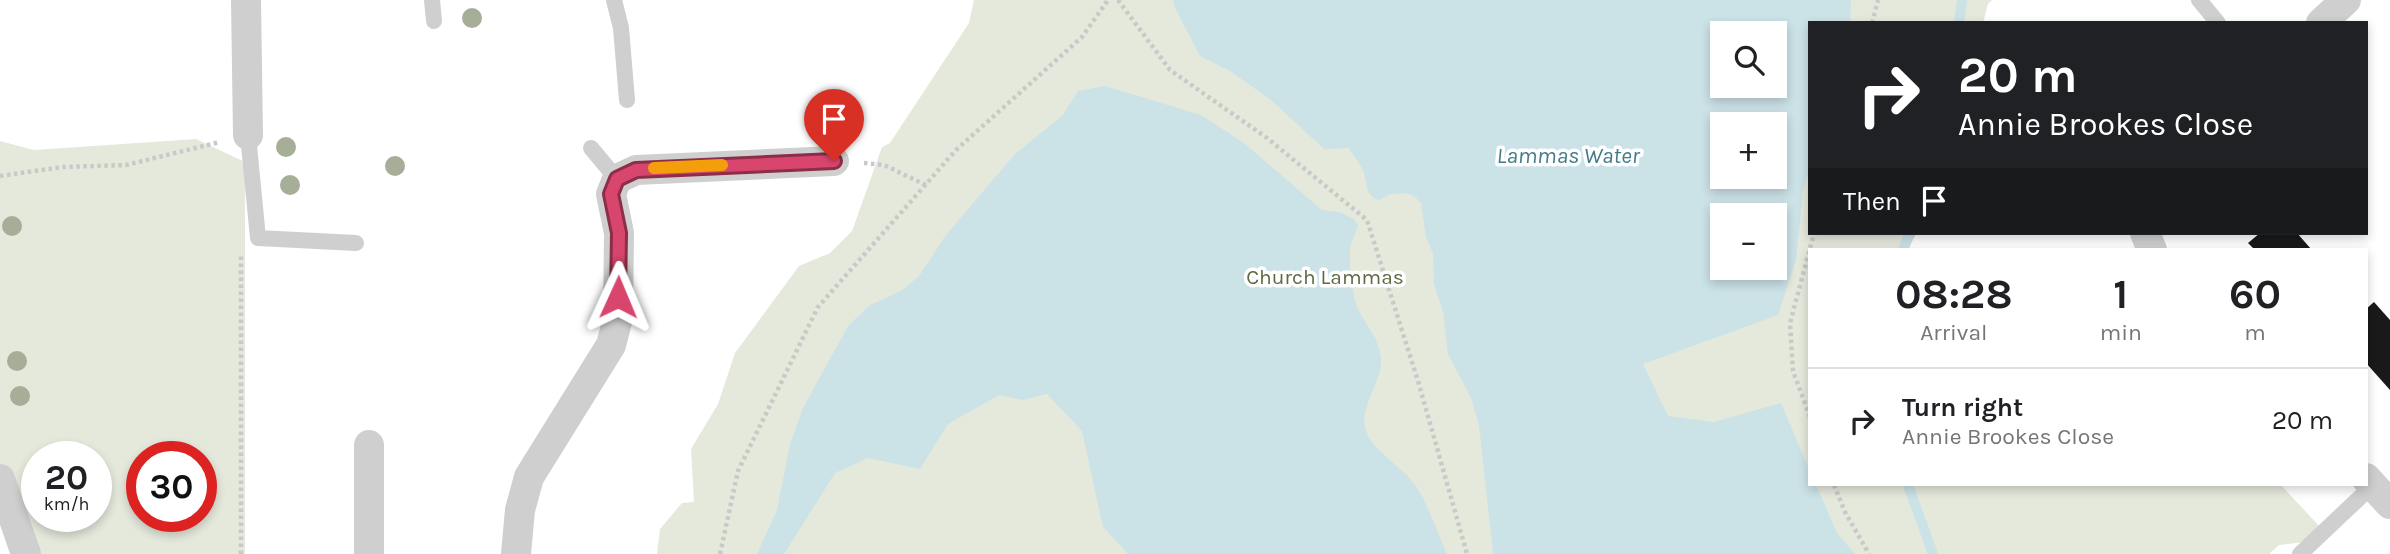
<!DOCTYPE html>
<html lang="en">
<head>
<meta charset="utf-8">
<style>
  body { margin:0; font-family:Karla,sans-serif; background:#f2f2f2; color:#202124; height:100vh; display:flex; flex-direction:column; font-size:26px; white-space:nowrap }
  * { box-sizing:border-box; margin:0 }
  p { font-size:23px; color:#757577 }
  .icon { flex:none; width:38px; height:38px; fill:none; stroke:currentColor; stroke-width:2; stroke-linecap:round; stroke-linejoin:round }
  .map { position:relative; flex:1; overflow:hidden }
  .side { position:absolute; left:1808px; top:248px; width:560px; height:238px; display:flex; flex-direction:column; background:#fff; border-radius:0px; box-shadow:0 4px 10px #0003 }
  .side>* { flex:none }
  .banner { position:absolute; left:1808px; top:21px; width:560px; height:214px; border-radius:0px; box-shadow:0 4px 10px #0003; background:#202124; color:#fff; overflow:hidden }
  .tools { position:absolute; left:1710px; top:21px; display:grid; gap:14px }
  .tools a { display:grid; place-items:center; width:77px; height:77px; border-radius:0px; background:#fff; box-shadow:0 4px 10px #0003; font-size:35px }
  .speed { position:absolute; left:21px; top:441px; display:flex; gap:14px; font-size:35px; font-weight:700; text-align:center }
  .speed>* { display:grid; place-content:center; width:91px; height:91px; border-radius:50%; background:#fff; box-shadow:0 4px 10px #0003; line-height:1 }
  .speed small { font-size:18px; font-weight:400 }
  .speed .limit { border:10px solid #d22; background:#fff; color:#111 }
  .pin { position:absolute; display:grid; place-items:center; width:60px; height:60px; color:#fff; margin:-72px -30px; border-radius:50% 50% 50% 0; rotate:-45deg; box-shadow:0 0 7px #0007 }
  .pin .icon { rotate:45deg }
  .me { position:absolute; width:77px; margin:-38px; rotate:1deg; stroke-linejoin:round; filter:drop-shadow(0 0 5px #0008) }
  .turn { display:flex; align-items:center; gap:24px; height:147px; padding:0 35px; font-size:32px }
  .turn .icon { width:91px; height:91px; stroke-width:2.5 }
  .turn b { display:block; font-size:49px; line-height:60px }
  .then { display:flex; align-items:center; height:66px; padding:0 35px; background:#0003; gap:14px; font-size:26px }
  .eta { display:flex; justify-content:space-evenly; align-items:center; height:119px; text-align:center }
  .eta b { font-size:42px; font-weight:700; line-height:49px }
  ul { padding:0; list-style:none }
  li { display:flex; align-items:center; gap:21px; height:105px; padding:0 35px; border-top:2px solid #e0e0e0 }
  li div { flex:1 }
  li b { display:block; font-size:26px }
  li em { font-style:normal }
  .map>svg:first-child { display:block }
  .green { fill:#e5e9dc; fill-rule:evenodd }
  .water { fill:#cbe2e7; fill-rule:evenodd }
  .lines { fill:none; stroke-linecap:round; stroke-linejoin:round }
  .stream { stroke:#cbe2e7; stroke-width:10 }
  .building { fill:#191919 }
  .path { stroke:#c9c9c9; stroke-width:4.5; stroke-dasharray:3.5 3.5; stroke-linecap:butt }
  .lane { stroke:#cfcfcf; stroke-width:16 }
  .street { stroke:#cfcfcf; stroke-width:30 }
  .tree { fill:#a6ae97 }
  .route-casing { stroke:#8c2e48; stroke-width:18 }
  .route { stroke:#d8466e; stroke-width:12 }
  .slow { stroke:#f59e0b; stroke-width:12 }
  .labels { text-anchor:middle; stroke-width:7; stroke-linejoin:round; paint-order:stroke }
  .park-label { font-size:21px; fill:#5e6b42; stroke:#fff }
  .water-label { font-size:23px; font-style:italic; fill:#437b89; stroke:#fff }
</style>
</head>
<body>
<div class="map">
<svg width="2390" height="554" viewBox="0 0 2390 554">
  <rect width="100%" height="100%" fill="#fff"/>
  <g class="green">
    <path d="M974,0H1992L1988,4L1983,23H1810V233H1917L1907,250H1810V485H2281L2320,527L2304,542L2279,545L2269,554H657L660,529L682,503L694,502L691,449L718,404L735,353L799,266L830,253L852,231L882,147L890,143L969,23ZM1722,33H1774V86H1722ZM1722,124H1774V177H1722ZM1722,215H1774V268H1722Z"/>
    <path d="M196,139L245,162V554H26L0,479V141L34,150ZM37,457H96V516H37ZM142,457H201V516H142Z"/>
  </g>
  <g class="water">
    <path d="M1173,0H1851L1850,23H1810L1809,170L1803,192L1796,260L1778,315L1643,364L1668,416L1714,422L1781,403L1809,469L1810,485H1816L1837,533L1855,554H1493L1479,425L1471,398L1448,354L1443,312L1434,284L1433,254L1426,237L1421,203L1414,196L1405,193L1391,194L1379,200C1365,196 1368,185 1364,173C1361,164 1353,156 1349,148L1324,149L1271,100L1230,71L1200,56L1175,8ZM1722,33H1774V86H1722ZM1722,124H1774V177H1722ZM1722,215H1774V268H1722Z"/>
    <path d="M1105,86L1201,115L1244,143L1322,210L1340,212L1355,220L1358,226C1356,234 1350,243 1350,251C1349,264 1352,292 1356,304C1363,323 1379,336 1381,358C1383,382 1358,406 1366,431C1371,449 1403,467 1416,486C1429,506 1437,532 1447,554H1128L1103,527L1082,431L1047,394L1023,400L999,395L948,424L920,469L868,458L835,473L784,554H757L777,510L790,444L803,408L848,326L870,305L901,291L919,276L946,235L1015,154L1062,116L1078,91Z"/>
  </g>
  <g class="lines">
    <g class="stream">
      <polyline points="1959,23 1962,0"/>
      <polyline points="1903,250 1910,233"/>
      <polyline points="1908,485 1933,554"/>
    </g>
  </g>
  <g class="building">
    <polygon points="2260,233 2297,233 2311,249 2255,250 2248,243"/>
    <polygon points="2374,302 2390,320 2390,390 2366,363 2366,309"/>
  </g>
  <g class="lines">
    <g class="path">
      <polyline points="1118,0 1170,70 1267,138 1367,220 1418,381 1467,554"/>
      <polyline points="1872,23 1878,0"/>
      <polyline points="864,163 884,165 926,185"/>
      <polyline points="0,176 63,167 126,165 220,142"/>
      <polyline points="1810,417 1793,371 1790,323 1814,233"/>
      <polyline points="1834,485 1845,512 1869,554"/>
      <polyline points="241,554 241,254"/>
      <polyline points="720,554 738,471 818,307 956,150 1082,37 1108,0"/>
    </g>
    <g class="lane">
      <polyline points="432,0 434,21"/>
      <polyline points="614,0 621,28 627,100"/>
      <polyline points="2199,0 2218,23"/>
      <polyline points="248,135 258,238 356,243"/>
      <polyline points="591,148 617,179"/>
      <polyline points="2300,554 2373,485"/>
    </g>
    <g class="street">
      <polyline points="246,0 248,135"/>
      <polyline points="2321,23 2346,0"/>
      <polyline points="2145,233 2152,250"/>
      <polyline points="2366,478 2390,504"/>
      <polyline points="0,479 26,554"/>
      <polyline points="369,554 369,445"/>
      <polyline points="516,554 520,510 529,477 611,345 618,318 619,233 611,194 617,179 636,170 834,161"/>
    </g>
  </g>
  <g class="tree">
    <circle cx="472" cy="18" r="10"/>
    <circle cx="286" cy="147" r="10"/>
    <circle cx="395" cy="166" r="10"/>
    <circle cx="290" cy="185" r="10"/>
    <circle cx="12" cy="226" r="10"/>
    <circle cx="17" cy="361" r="10"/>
    <circle cx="20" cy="396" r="10"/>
  </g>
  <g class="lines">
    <g class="route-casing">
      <polyline id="route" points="618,297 619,233 611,194 617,179 636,170 834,161"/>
    </g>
    <use href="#route" class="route"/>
    <polyline class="slow" points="654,168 722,165"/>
  </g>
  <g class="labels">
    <g class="park-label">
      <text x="1325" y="284">Church Lammas</text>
    </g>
    <g class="water-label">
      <text x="1568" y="163">Lammas Water</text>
    </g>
  </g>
</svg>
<div class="tools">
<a><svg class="icon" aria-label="search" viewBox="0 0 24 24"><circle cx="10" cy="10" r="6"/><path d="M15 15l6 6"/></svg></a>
<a>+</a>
<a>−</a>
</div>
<div class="speed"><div>20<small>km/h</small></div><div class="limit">30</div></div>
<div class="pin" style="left:834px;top:161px;background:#d93025"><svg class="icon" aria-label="arrive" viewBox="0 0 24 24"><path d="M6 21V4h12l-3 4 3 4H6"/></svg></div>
<svg class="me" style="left:618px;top:297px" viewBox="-20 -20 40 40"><path d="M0-17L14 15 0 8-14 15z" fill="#d8466e" stroke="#fff" stroke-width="4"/></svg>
<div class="banner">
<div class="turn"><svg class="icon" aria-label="right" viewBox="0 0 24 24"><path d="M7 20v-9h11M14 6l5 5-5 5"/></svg><div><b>20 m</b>Annie Brookes Close</div></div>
<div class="then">Then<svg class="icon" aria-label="arrive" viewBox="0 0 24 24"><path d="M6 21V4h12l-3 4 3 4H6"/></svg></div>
</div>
<section class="side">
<div class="eta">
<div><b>08:28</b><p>Arrival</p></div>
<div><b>1</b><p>min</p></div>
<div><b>60</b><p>m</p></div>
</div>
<ul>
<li><svg class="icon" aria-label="right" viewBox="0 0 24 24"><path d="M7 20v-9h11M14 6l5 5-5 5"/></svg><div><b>Turn right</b><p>Annie Brookes Close</p></div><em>20 m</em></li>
</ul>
</section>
</div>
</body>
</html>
